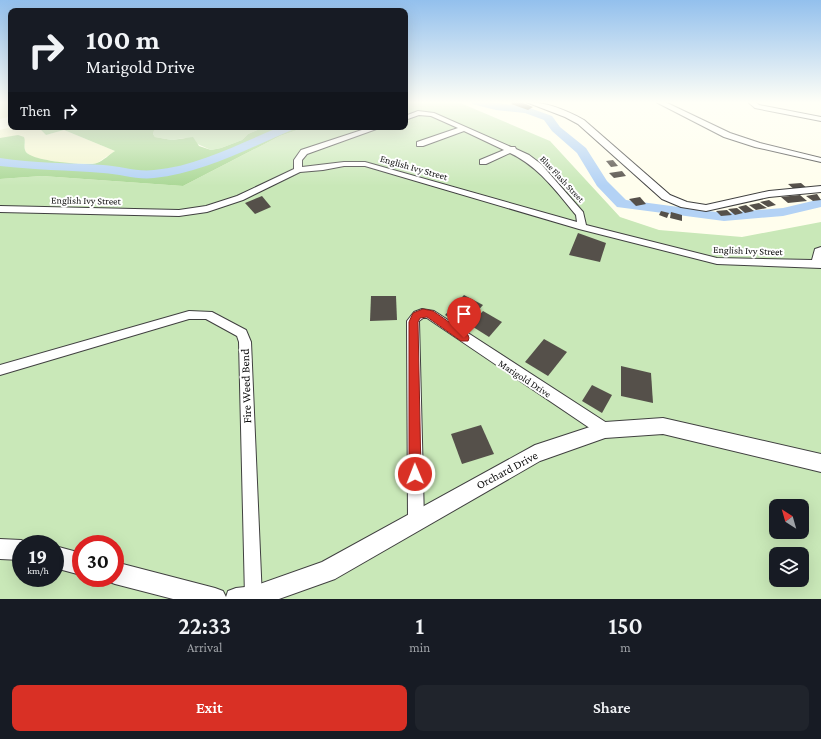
<!DOCTYPE html>
<html lang="en">
<head>
<meta charset="utf-8">
<style>
  body { margin:0; font-family:"Crimson Pro",serif; background:#20242c; color:#f1f3f6; height:100vh; display:flex; flex-direction:column; font-size:15px; white-space:nowrap }
  * { box-sizing:border-box; margin:0 }
  p { font-size:13px; color:#9ea1a6 }
  .icon { flex:none; width:22px; height:22px; fill:none; stroke:currentColor; stroke-width:2; stroke-linecap:round; stroke-linejoin:round }
  .map { position:relative; height:599px; overflow:hidden }
  .drawer { display:flex; flex-direction:column; background:#171b24; flex:1 }
  .drawer>* { flex:none }
  .hud { position:absolute; left:8px; top:8px; width:400px; height:122px; border-radius:8px; box-shadow:0 4px 16px #0002; background:#171b24; color:#f1f3f6; overflow:hidden }
  .needle { width:26px; rotate:323deg }
  .tools { position:absolute; left:769px; top:499px; display:grid; gap:8px }
  .tools a { display:grid; place-items:center; width:40px; height:40px; border-radius:8px; background:#171b24; box-shadow:0 4px 16px #0002; font-size:20px }
  .speed { position:absolute; left:12px; top:535px; display:flex; gap:8px; font-size:20px; font-weight:700; text-align:center }
  .speed>* { display:grid; place-content:center; width:52px; height:52px; border-radius:50%; background:#171b24; box-shadow:0 4px 16px #0002; line-height:1 }
  .speed small { font-size:10px; font-weight:400 }
  .speed .limit { border:6px solid #d22; background:#fff; color:#111 }
  .pin { position:absolute; display:grid; place-items:center; width:34px; height:34px; color:#fff; margin:-41px -17px; border-radius:50% 50% 50% 0; rotate:-45deg; box-shadow:0 0 4px #0007 }
  .pin .icon { rotate:45deg }
  .me { position:absolute; width:44px; margin:-22px; rotate:359deg; stroke-linejoin:round; filter:drop-shadow(0 0 3px #0008) }
  .turn { display:flex; align-items:center; gap:14px; height:84px; padding:0 12px; font-size:18px }
  .turn .icon { width:52px; height:52px; stroke-width:2.5 }
  .turn b { display:block; font-size:28px; line-height:34px }
  .then { display:flex; align-items:center; height:38px; padding:0 12px; background:#0003; gap:8px; font-size:15px }
  .eta { display:flex; justify-content:space-evenly; align-items:center; height:68px; text-align:center }
  .eta b { font-size:24px; font-weight:600; line-height:28px }
  .cta { display:flex; gap:8px; margin-top:auto; padding:8px 12px }
  .cta a { flex:1; height:46px; border-radius:8px; background:#d93025; color:#fff; font-size:16px; font-weight:600; line-height:46px; text-align:center }
  .cta a+a { background:#20242c; color:#f1f3f6 }
  .map>svg:first-child { display:block }
  .farmland { fill:#f1f4ce }
  .green { fill:#c9e8b8; fill-rule:evenodd }
  .forest { fill:#abd897 }
  .lines { fill:none; stroke-linecap:round; stroke-linejoin:round }
  .river { fill:#b3d2f5; fill-rule:evenodd }
  .building { fill:#55504a }
  .minor-casing { stroke:#404040; stroke-width:2 }
  .tertiary-casing { stroke:#404040; stroke-width:2 }
  .minor { fill:#fff; fill-rule:evenodd }
  .tertiary { fill:#fff; fill-rule:evenodd }
  .route { fill:#d93025; stroke:#8d1f18 }
  .labels { text-anchor:middle; stroke-width:4; stroke-linejoin:round; paint-order:stroke }
  .far-street-label { font-size:9px; fill:#0d0d0d; stroke:#fff }
  .street-label { font-size:10px; fill:#0d0d0d; stroke:#fff }
  .near-street-label { font-size:12px; fill:#0d0d0d; stroke:#fff }
</style>
</head>
<body>
<div class="map">
<svg width="821" height="599" viewBox="0 0 821 599">
  <rect width="100%" height="100%" fill="#fffeed"/>
  <g class="farmland">
    <polygon points="0,102 11,102 11,123 8,117 0,119"/>
    <polygon points="11,127 38,127 46,135 64,130 115,151 97,163 62,163 32,157 25,151 25,141 0,138 0,130"/>
  </g>
  <g class="green">
    <path d="M405,102H458L550,141L620,217L659,230L742,237L821,222V599H0V179L42,176L183,186L280,136L306,127H405ZM776,506H802V532H776ZM21,544H55V578H21ZM81,544H115V578H81ZM776,554H802V580H776Z"/>
    <polygon points="155,127 264,127 248,134 242,140 221,148 211,150 184,138 172,140 155,137 153,134"/>
  </g>
  <path class="forest" d="M38,127H100L99,129L107,130L130,127H155L153,134L155,137L172,140L193,137L199,146L211,150L221,148L242,140L248,134L264,127H306L280,136L183,186L42,176L0,179V138L18,135L24,137C26,142 23,148 26,152C32,161 86,166 97,163C103,161 110,154 115,151L64,130L46,135Z"/>
  <g class="lines">
    <g class="river">
      <polygon points="471,102 490,102 527,107 552,116 560,127 586,148 607,181 626,200 724,213 783,208 821,199 821,207 783,216 724,221 617,207 597,186 577,153 552,131 544,120 525,113 496,110 472,104"/>
      <path d="M280,127H296L294,129C249,148 203,173 154,178C137,180 120,174 103,173C68,170 34,170 0,166V158C34,163 68,163 103,165C120,166 137,172 154,170C198,166 240,143 280,127Z"/>
    </g>
  </g>
  <g class="building">
    <polygon points="513,102 521,102 533,107 528,110 511,104"/>
    <polygon points="613,160 618,166 611,167 606,161"/>
    <polygon points="622,171 626,176 614,178 609,173"/>
    <polygon points="801,183 808,189 795,190 788,184"/>
    <polygon points="817,194 821,200 813,201 806,196"/>
    <polygon points="800,195 807,201 788,203 781,197"/>
    <polygon points="262,196 271,207 255,214 245,203"/>
    <polygon points="640,197 646,204 636,206 629,199"/>
    <polygon points="769,200 776,205 768,207 760,202"/>
    <polygon points="759,203 767,208 756,210 749,205"/>
    <polygon points="746,205 754,211 745,213 738,207"/>
    <polygon points="737,208 743,213 735,215 728,209"/>
    <polygon points="727,210 732,215 721,216 716,211"/>
    <polygon points="661,211 669,213 667,218 659,215"/>
    <polygon points="671,212 682,215 682,221 670,218"/>
    <polygon points="578,233 606,243 600,262 569,255"/>
    <polygon points="464,295 483,305 464,326 445,315"/>
    <polygon points="371,296 396,296 397,320 370,321"/>
    <polygon points="483,311 502,322 489,337 470,325"/>
    <polygon points="544,339 567,352 548,376 525,362"/>
    <polygon points="621,366 651,373 653,403 621,396"/>
    <polygon points="592,385 612,395 602,413 582,401"/>
    <polygon points="481,425 494,454 462,464 451,434"/>
  </g>
  <g class="lines">
    <g class="minor-casing">
      <g id="minor">
        <polygon points="656,102 665,102 730,133 760,143 821,158 821,162 755,147 724,137"/>
        <polygon points="748,102 756,102 759,105 821,117 821,121 755,108"/>
        <path d="M418,111L434,113L511,147H515L516,149L529,155L541,164L583,212L586,225L717,258L812,260L815,249L821,247V268L717,264L579,229L365,166H344L323,170L300,172L243,200L207,212L179,216L0,212V206L179,210L206,206L237,196L294,169V160L301,150L371,127H382L307,154L302,160V167L344,162H365L577,222L576,215C556,191 538,166 510,153L486,164H480V160L504,150L464,131L423,146H417V142L458,128L431,116L419,115L405,120V116Z"/>
        <polygon points="422,309 434,311 610,425 612,430 610,435 605,436 600,435 427,318 423,318 419,321 424,520 422,526 416,528 410,526 408,520 407,321 414,312"/>
        <polygon points="189,311 212,312 246,330 251,342 262,599 246,599 245,597 239,342 237,336 206,319 189,319 0,375 0,365"/>
      </g>
    </g>
    <g class="tertiary-casing">
      <g id="tertiary">
        <path d="M526,102C547,102 566,110 584,120L670,195L687,202L706,205L769,191L821,186V192L769,197L706,211L681,207L662,199L578,124L565,117Z"/>
        <polygon points="663,418 821,454 821,472 663,434 605,438 540,461 335,579 279,599 173,599 115,584 107,581 106,578 115,578 115,562 215,588 223,591 226,597 228,591 236,588 254,586 322,562 535,445 605,422"/>
        <polygon points="0,539 21,540 28,543 29,544 21,544 21,560 0,559"/>
        <polygon points="55,546 81,553 81,575 55,568"/>
      </g>
    </g>
    <use href="#minor" class="minor"/>
    <use href="#tertiary" class="tertiary"/>
  </g>
  <linearGradient id="sky" x2="0" y2="1"><stop stop-color="#93c0ed"/><stop offset="0.55" stop-color="#fffff7"/><stop offset="1" stop-color="#fffff7" stop-opacity="0"/></linearGradient>
  <rect width="821" height="186" fill="url(#sky)"/>
  <polygon class="route" points="423,309 433,311 468,335 469,338 468,341 461,341 427,317 420,318 418,322 421,474 420,479 415,481 411,479 409,474 409,322 413,313"/>
  <g class="labels">
    <g class="far-street-label">
      <text transform="translate(562 179) rotate(47)" y="3">Blue Flash Street</text>
    </g>
    <g class="street-label">
      <text transform="translate(414 167) rotate(16)" y="4">English Ivy Street</text>
      <text transform="translate(86 200) rotate(1)" y="4">English Ivy Street</text>
      <text transform="translate(748 250) rotate(2)" y="4">English Ivy Street</text>
      <text transform="translate(525 378) rotate(33)" y="4">Marigold Drive</text>
    </g>
    <g class="near-street-label">
      <text transform="translate(246 386) rotate(-92)" y="4">Fire Weed Bend</text>
      <text transform="translate(507 470) rotate(-28)" y="4">Orchard Drive</text>
    </g>
  </g>
</svg>
<div class="tools">
<a><svg class="needle" viewBox="-14 -14 28 28"><path d="M0-13l5 13h-10z" fill="#e53935"/><path d="M0 13l5-13h-10z" fill="#9ea1a6"/></svg></a>
<a><svg class="icon" aria-label="layers" viewBox="0 0 24 24"><path d="M12 4l9 5-9 5-9-5zM3 14l9 5 9-5"/></svg></a>
</div>
<div class="speed"><div>19<small>km/h</small></div><div class="limit">30</div></div>
<div class="pin" style="left:464px;top:338px;background:#d93025"><svg class="icon" aria-label="arrive" viewBox="0 0 24 24"><path d="M6 21V4h12l-3 4 3 4H6"/></svg></div>
<svg class="me" style="left:415px;top:474px" viewBox="-20 -20 40 40"><circle r="17" fill="#d93025" stroke="#fff" stroke-width="3"/><path d="M0-11L8 9 0 5-8 9z" fill="#fff"/></svg>
<div class="hud">
<div class="turn"><svg class="icon" aria-label="right" viewBox="0 0 24 24"><path d="M7 20v-9h11M14 6l5 5-5 5"/></svg><div><b>100 m</b>Marigold Drive</div></div>
<div class="then">Then<svg class="icon" aria-label="right" viewBox="0 0 24 24"><path d="M7 20v-9h11M14 6l5 5-5 5"/></svg></div>
</div>
</div>
<section class="drawer">
<div class="eta">
<div><b>22:33</b><p>Arrival</p></div>
<div><b>1</b><p>min</p></div>
<div><b>150</b><p>m</p></div>
</div>
<div class="cta"><a>Exit</a><a>Share</a></div>
</section>
</body>
</html>
